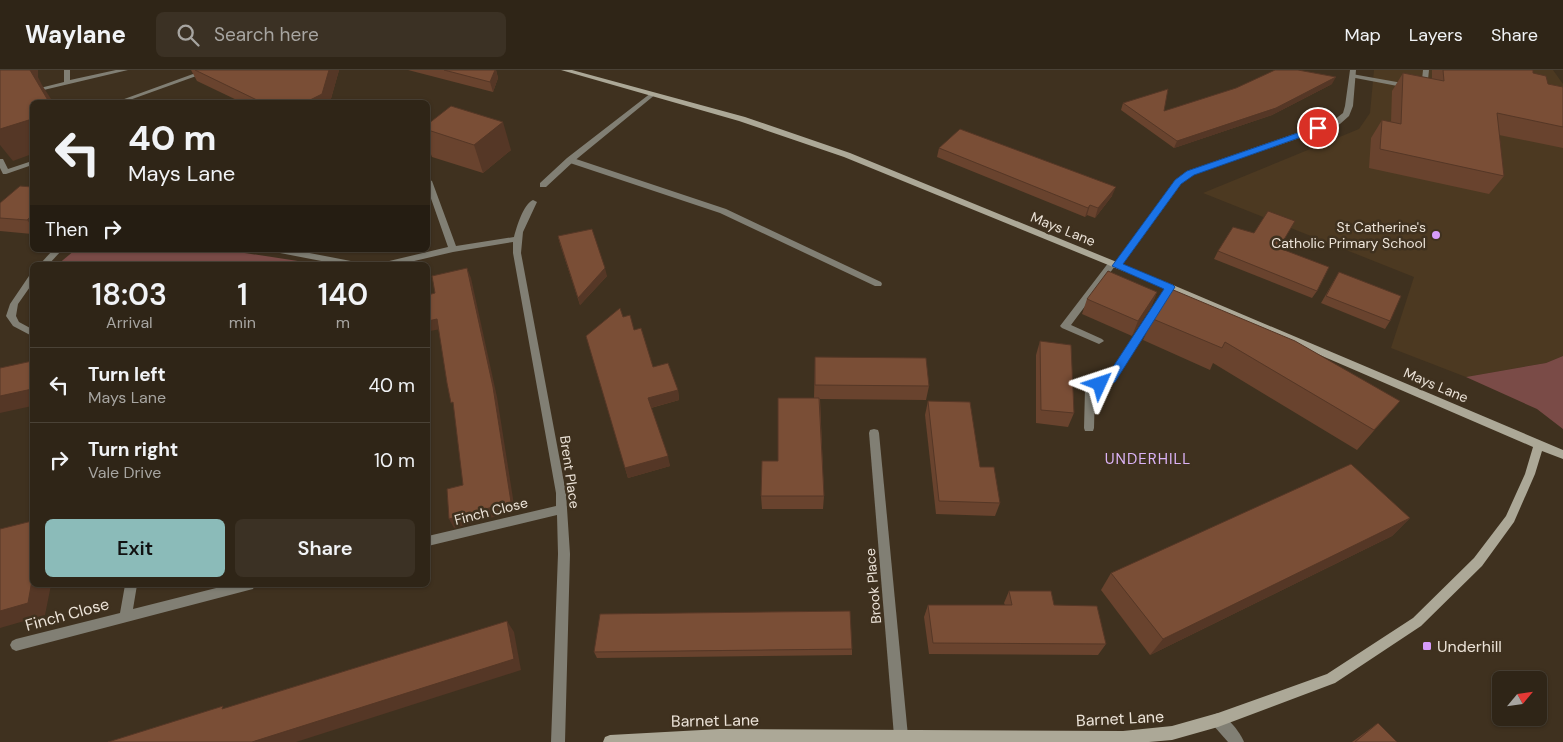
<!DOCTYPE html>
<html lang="en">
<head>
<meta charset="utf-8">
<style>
  body { margin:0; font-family:"DM Sans",sans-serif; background:#3b3124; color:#f1f3f6; height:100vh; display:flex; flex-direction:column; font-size:19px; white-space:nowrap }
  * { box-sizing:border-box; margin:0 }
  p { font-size:16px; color:#a7a5a1 }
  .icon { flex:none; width:28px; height:28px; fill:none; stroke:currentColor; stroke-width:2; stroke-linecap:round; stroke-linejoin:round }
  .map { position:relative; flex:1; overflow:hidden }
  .sheet { position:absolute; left:30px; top:192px; width:400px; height:325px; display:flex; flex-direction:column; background:#2f2517; border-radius:8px; box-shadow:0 1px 4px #0004,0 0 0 1px #4a4236 }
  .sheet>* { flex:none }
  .hud { position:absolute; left:30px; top:30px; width:400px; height:152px; border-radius:8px; box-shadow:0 1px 4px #0004,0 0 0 1px #4a4236; background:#2f2517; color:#f1f3f6; overflow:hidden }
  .needle { width:32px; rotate:61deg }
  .tools { position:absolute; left:1492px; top:601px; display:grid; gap:10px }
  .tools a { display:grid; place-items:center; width:55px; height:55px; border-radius:8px; background:#2f2517; box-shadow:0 1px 4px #0004,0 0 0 1px #4a4236; font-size:25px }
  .pin { position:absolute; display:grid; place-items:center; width:42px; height:42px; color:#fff; margin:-21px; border:2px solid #fff; border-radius:50%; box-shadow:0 1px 5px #0007 }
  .me { position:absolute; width:55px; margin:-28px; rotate:48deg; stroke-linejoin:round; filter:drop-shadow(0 0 4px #0008) }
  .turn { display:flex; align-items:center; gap:18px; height:105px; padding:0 15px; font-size:22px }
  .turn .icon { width:65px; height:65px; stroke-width:2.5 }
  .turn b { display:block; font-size:35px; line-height:42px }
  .then { display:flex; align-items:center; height:48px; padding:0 15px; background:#0003; gap:10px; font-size:19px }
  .eta { display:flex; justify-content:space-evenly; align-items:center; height:85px; text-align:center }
  .eta b { font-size:30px; font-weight:600; line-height:35px }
  .button { display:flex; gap:10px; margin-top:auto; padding:10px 15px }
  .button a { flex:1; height:58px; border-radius:8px; background:#8bbbb9; color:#111; font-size:20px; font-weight:600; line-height:58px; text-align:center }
  .button a+a { background:#3b3124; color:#f1f3f6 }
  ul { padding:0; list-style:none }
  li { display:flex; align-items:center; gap:15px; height:75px; padding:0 15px; border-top:1px solid #4a4236 }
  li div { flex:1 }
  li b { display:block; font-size:19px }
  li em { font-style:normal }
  header { display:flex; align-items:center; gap:30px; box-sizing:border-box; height:70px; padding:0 25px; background:#2f2517; border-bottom:1px solid #4a4236 }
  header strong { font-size:24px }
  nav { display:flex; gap:28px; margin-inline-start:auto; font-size:18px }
  .search { width:350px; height:45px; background:#3b3124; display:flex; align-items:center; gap:12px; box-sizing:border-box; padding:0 18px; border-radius:8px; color:#a7a5a1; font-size:19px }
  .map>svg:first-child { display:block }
  .built { fill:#4c3921 }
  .green { fill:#7a4b47 }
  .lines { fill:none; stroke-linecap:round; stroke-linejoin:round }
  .lane { fill:#817f74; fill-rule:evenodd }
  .street { fill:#817f74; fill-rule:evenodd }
  .secondary { fill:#aca897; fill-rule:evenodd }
  .wall { fill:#69432e }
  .shaded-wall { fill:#553726 }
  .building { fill:#7a4e36; stroke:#553726 }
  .route { fill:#1a73e8; stroke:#114b97 }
  .poi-dot { fill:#d69bfa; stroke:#3f311f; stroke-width:2 }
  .labels { text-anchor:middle; stroke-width:5; stroke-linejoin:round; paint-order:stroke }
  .poi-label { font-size:14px; fill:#ece3d8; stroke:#3f311f; text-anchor:end }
  .street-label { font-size:14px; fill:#ece3d8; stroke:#3f311f }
  .neighbourhood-label { font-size:15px; letter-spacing:1px; fill:#dbb3f5; stroke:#3f311f }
  .near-street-label { font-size:16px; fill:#ece3d8; stroke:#3f311f }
  .near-poi-label { font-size:16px; fill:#ece3d8; stroke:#3f311f; text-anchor:start }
</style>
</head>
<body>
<header>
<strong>Waylane</strong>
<div class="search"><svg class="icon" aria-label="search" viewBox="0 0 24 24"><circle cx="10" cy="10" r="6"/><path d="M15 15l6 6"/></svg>Search here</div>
<nav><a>Map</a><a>Layers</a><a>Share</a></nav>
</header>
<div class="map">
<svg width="1563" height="672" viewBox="0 0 1563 672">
  <rect width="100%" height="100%" fill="#3f311f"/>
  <polygon class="built" points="1374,0 1553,0 1563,14 1563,286 1546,293 1466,307 1391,278 1414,207 1203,123 1359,59 1370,43"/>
  <g class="green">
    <polygon points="75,180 225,180 298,191 306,195 57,195"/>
    <polygon points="1563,286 1563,359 1537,339 1466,307 1546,293"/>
  </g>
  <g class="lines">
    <g class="lane">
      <polygon points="204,0 213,0 124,32 116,32"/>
      <polygon points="1423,0 1429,0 1427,19 1424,21 1421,19"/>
      <polygon points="1352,4 1408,14 1411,16 1408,18 1350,7 1350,5"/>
      <polygon points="567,88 573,88 726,139 881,212 882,214 881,216 875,216 720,143 567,92"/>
      <polygon points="0,89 3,89 8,99 32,91 32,95 6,104 3,104 0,98"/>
      <polygon points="1112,191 1115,192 1116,194 1115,196 1071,255 1102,269 1104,271 1099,274 1062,258 1060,256 1109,192"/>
      <polygon points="1170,214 1174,217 1114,312 1095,321 1094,358 1093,361 1085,361 1084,358 1085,319 1087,316 1108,306 1167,215"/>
    </g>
    <g class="street">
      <polygon points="64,0 70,0 70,10 116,0 128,0 31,23 28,21 64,12"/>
      <polygon points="1350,0 1356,0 1353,36 1349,46 1340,54 1193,105 1181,114 1120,198 1114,198 1113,196 1114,194 1175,110 1187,101 1334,50 1343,43 1345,36"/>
      <polygon points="651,23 656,24 573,92 546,117 540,117 540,113 567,88"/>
      <path d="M428,109L432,111L456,176L514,167C517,156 523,135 533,130L537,132L523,162L521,183L566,423L570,484L565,672H551L558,484L557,445L428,476V466L556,436V423L513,183V172L453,182L397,195H381L385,192L448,177L428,120Z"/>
      <polygon points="53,180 62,180 48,195 39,195"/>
      <polygon points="276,180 294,180 356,192 360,195 342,195 280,183"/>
      <polygon points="32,205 32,214 18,234 16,246 19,252 32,259 32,266 13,256 6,246 10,234 29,206"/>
      <polygon points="874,359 878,360 879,363 908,666 906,671 903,672 896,671 894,666 869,363 870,360"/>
      <polygon points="125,515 137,515 133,539 228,515 255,515 253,519 249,520 16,581 12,579 10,575 12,571 16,569 120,543"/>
      <path d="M1218,643C1228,647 1240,662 1244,672H1228L1213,655L1211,650L1213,645Z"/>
    </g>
    <polygon class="secondary" points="561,0 572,0 745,47 850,83 1173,215 1563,380 1563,389 1542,381 1535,404 1514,452 1482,496 1421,556 1335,613 1218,657 1172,670 1149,672 603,672 605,667 610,665 720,659 1123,661 1172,656 1218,643 1327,604 1413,548 1474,488 1506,446 1525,404 1533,377 1167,219 844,87 739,51"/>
  </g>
  <g class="wall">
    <polygon points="191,0 339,0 330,32 241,32 197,11"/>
    <polygon points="408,0 496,0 498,8 493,22"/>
    <polygon points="1432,0 1533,0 1533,3 1548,14 1563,17 1563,78 1499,65 1504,106 1489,124 1369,98 1371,68 1382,50 1391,52 1392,21 1403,3 1432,9"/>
    <polygon points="1332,14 1272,45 1174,78 1121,40 1123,33 1164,41"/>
    <polygon points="428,54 511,80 483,103 432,87 428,76"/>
    <polygon points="939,78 1112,126 1095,148 1087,145 1085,147 937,87"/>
    <polygon points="32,117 32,164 0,161 0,133"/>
    <polygon points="558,166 607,206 580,235 560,174"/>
    <polygon points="1280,178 1317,221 1312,228 1214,189 1218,181"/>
    <polygon points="1339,202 1390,251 1385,259 1321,233"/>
    <polygon points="1171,219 1400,331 1357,380 1213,293 1210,300 1143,270 1153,249"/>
    <polygon points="1157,222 1151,237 1132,266 1082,244 1087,229"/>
    <polygon points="623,247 634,260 653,297 678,320 679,330 651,338 670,396 628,408 586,266"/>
    <polygon points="1040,271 1074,343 1068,357 1036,353 1036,285"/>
    <polygon points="815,287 929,316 926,330 820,329 824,426 823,439 762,439 761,426 814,328"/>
    <polygon points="928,331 980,397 1000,433 995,446 936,444 925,345"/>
    <polygon points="1410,448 1392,466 1150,585 1101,520 1111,503"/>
    <polygon points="1009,521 1054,535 1106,574 1098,585 929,584 924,547 928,535 1005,535 1004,533"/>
    <polygon points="852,579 852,585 597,588 594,582"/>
    <polygon points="1378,653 1397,672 1352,672 1363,664"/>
  </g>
  <g class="shaded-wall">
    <polygon points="0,0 38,0 38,7 42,15 53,32 49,32"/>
    <polygon points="329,0 339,0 330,32 306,32"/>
    <polygon points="495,0 496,0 498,8 493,22 490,12"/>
    <polygon points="1336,7 1332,14 1272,45 1174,78 1177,71"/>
    <polygon points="32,49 32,84 13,91 0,75 0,59"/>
    <polygon points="503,52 511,80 483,103 474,75"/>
    <polygon points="1116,117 1112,126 1095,148 1098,138"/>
    <polygon points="1090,135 1087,145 1085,147 1088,138"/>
    <polygon points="32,145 32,156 27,150"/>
    <polygon points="467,198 471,208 497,327 515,441 454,458 449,449 511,432"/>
    <polygon points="605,198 607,206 580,235 578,228"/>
    <polygon points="1157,222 1151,237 1132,266 1138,251"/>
    <polygon points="437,249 441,259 430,261 428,256 428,251"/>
    <polygon points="32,319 32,336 0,343 0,326"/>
    <polygon points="678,320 679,330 650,338 648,328"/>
    <polygon points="668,386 670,396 628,408 625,398"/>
    <polygon points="1410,448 1392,466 1150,585 1163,569"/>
    <polygon points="32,510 32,515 51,515 45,545 0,558 0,541"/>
    <polygon points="507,551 514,562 521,600 296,672 252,672"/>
  </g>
  <g class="building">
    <polygon points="0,0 30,0 49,32 32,32 32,49 0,59"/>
    <polygon points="195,0 329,0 322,24 306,32 261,32"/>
    <polygon points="444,0 495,0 490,12"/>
    <polygon points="1275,0 1298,0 1336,7 1276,38 1177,71 1123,33 1168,19 1164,41 1236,18"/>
    <polygon points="1443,0 1533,0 1533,3 1546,6 1548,14 1563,17 1563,57 1497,43 1504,106 1380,79 1382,50 1401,54 1403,3 1444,11"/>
    <polygon points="451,36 503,52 474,75 428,60 428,54"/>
    <polygon points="960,59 1116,117 1098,138 1090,135 1088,138 939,78"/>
    <polygon points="20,116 32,117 32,145 27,150 0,148 0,133"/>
    <polygon points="1268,141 1295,151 1279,178 1329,197 1317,221 1218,181 1233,157 1254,163"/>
    <polygon points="592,159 605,198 578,228 558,166"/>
    <polygon points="467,198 493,317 511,432 449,449 447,419 463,415 453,332 451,333 447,313 437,249 428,251 428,225 435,223 432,206"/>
    <polygon points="1108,201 1157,222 1138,251 1087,229"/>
    <polygon points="1339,202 1401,226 1390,251 1326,226"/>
    <polygon points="1171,219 1295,271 1400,331 1374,360 1225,272 1222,278 1153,249"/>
    <polygon points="620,238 623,247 630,245 634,260 641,258 653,297 668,293 678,320 648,328 668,386 625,398 586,266"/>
    <polygon points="1040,271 1071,275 1074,343 1041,340"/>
    <polygon points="815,287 926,288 929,316 815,315"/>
    <polygon points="32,291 32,319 0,326 0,298"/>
    <polygon points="778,328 819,328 824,426 761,426 762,391 778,391"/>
    <polygon points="928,331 970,332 980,397 994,397 1000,433 939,431"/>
    <polygon points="1351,394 1410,448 1163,569 1111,503"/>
    <polygon points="32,451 32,510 28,533 0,541 0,459"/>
    <polygon points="1009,521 1051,521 1054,535 1097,536 1106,574 933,573 928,535 1012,535"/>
    <polygon points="850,541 852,579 594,582 600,544"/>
    <polygon points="507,551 514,589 252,672 108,672 223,636 222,639"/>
    <polygon points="1378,653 1397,672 1355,672"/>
  </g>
  <polygon class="route" points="1318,56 1323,58 1321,60 1194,105 1181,114 1123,194 1173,215 1175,217 1115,312 1100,318 1096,317 1095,314 1096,311 1107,306 1164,219 1112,196 1175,110 1187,101"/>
  <g class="poi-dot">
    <circle cx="1436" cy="165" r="5"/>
    <rect x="1422" y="571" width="10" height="10" rx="2.5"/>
  </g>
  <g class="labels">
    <g class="poi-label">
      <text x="1426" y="162">St Catherine's<tspan x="1426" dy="16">Catholic Primary School</tspan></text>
    </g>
    <g class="street-label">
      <text transform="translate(1063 159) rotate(22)" y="5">Mays Lane</text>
      <text transform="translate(1436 315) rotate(23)" y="5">Mays Lane</text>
      <text transform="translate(570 402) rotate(82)" y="5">Brent Place</text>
      <text transform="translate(491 441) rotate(-14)" y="5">Finch Close</text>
      <text transform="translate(873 516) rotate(-95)" y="5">Brook Place</text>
    </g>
    <g class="neighbourhood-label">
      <text x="1148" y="394">UNDERHILL</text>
    </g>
    <g class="near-street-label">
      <text transform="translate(67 544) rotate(-15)" y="6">Finch Close</text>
      <text transform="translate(1120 648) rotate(-3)" y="6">Barnet Lane</text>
      <text transform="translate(715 650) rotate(-1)" y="6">Barnet Lane</text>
    </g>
    <g class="near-poi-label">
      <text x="1437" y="582">Underhill</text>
    </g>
  </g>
</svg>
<div class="tools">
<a><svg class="needle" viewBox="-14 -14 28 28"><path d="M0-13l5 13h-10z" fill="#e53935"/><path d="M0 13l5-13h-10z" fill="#a7a5a1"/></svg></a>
</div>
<div class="pin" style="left:1318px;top:58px;background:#d93025"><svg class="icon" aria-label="arrive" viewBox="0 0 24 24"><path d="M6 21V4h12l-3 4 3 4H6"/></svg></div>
<svg class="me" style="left:1100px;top:314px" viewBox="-20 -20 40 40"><path d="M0-17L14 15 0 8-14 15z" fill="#1a73e8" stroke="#fff" stroke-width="4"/></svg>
<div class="hud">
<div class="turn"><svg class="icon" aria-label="left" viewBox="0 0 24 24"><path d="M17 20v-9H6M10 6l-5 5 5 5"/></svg><div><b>40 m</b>Mays Lane</div></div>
<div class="then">Then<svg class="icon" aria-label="right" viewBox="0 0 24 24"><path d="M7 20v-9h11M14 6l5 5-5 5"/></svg></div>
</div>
<section class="sheet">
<div class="eta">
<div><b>18:03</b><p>Arrival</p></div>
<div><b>1</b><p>min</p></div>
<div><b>140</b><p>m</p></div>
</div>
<ul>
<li><svg class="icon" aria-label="left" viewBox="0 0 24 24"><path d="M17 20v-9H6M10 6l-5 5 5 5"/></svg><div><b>Turn left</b><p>Mays Lane</p></div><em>40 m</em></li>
<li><svg class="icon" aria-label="right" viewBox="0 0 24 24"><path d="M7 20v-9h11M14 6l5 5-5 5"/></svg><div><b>Turn right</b><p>Vale Drive</p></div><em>10 m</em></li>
</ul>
<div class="button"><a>Exit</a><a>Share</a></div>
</section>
</div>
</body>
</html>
